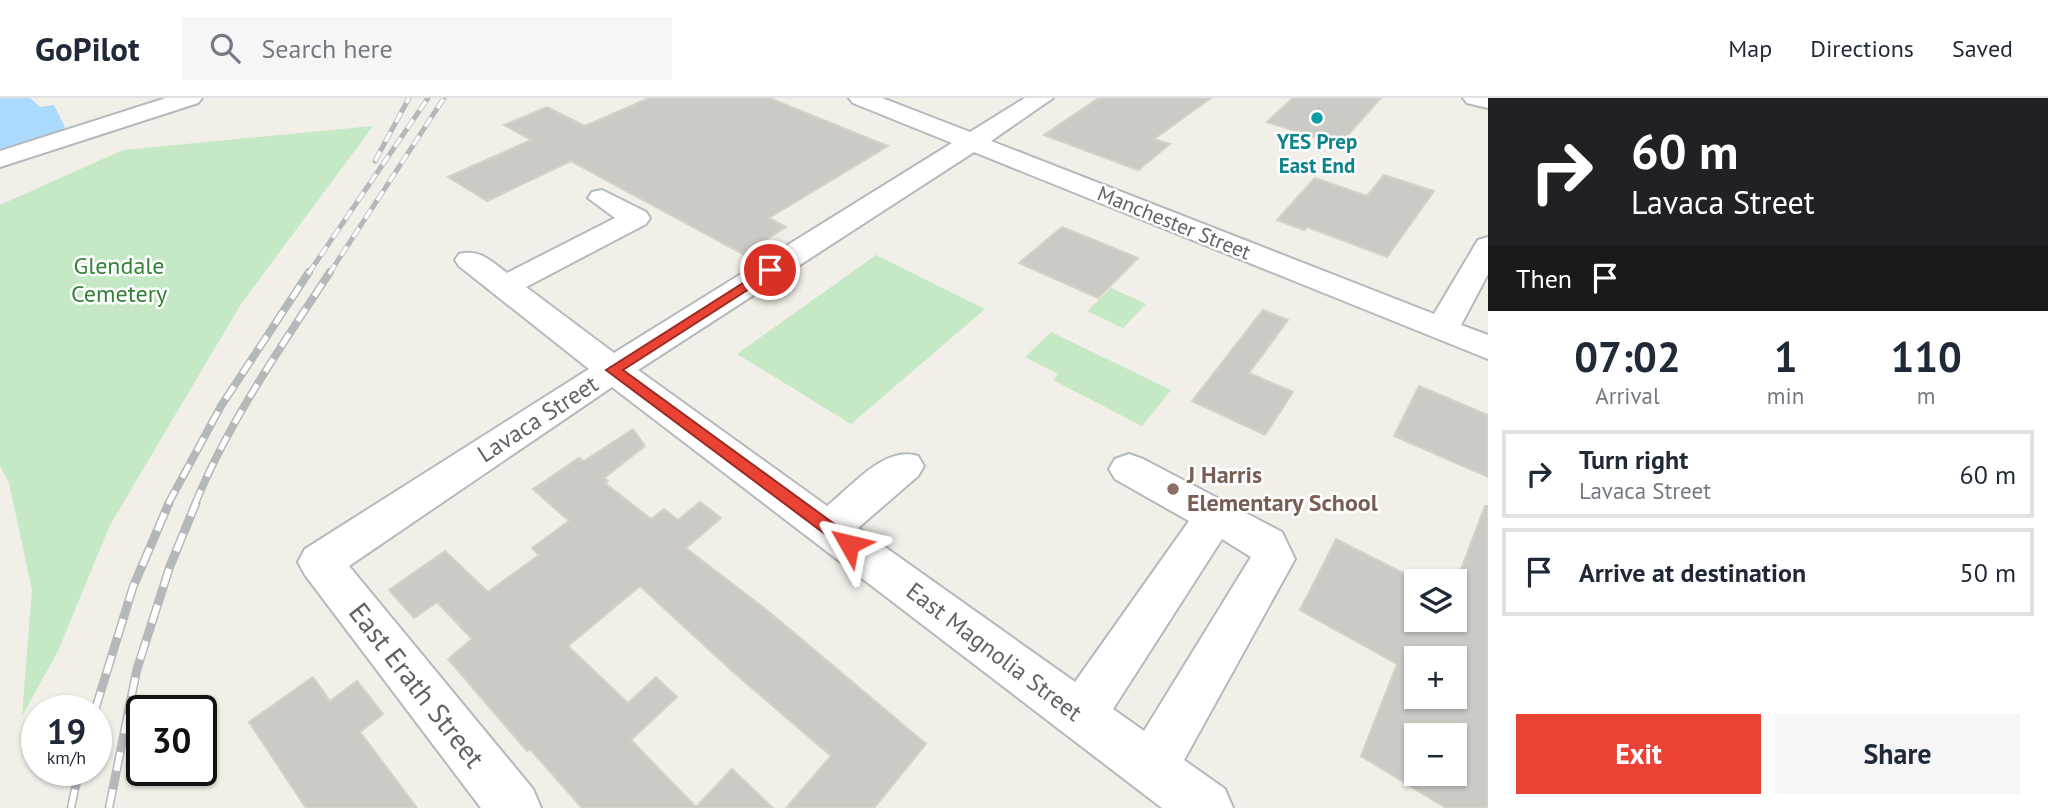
<!DOCTYPE html>
<html lang="en">
<head>
<meta charset="utf-8">
<style>
  body { margin:0; font-family:"PT Sans",sans-serif; background:#f6f6f7; color:#1f2937; height:100vh; display:flex; flex-direction:column; font-size:26px; white-space:nowrap }
  * { box-sizing:border-box; margin:0 }
  p { font-size:23px; color:#747a83 }
  .icon { flex:none; width:38px; height:38px; fill:none; stroke:currentColor; stroke-width:2; stroke-linecap:round; stroke-linejoin:round }
  .map { position:relative; flex:1; overflow:hidden }
  .panel { display:flex; flex-direction:column; background:#fff; width:560px }
  .panel>* { flex:none }
  .hud { background:#202124; color:#fff; overflow:hidden }
  .tools { position:absolute; left:1404px; top:471px; display:grid; gap:14px }
  .tools a { display:grid; place-items:center; width:63px; height:63px; border-radius:0px; background:#fff; box-shadow:0 2px 5px #0004; font-size:35px }
  .speed { position:absolute; left:21px; top:597px; display:flex; gap:14px; font-size:35px; font-weight:700; text-align:center }
  .speed>* { display:grid; place-content:center; width:91px; height:91px; border-radius:50%; background:#fff; box-shadow:0 2px 5px #0004; line-height:1 }
  .speed small { font-size:18px; font-weight:400 }
  .speed .limit { border:4px solid #111; border-radius:10px; background:#fff; color:#111 }
  .pin { position:absolute; display:grid; place-items:center; width:60px; height:60px; color:#fff; margin:-30px; border:4px solid #fff; border-radius:50%; box-shadow:0 2px 7px #0007 }
  .me { position:absolute; width:77px; margin:-38px; rotate:307deg; stroke-linejoin:round; filter:drop-shadow(0 0 5px #0008) }
  .turn { display:flex; align-items:center; gap:24px; height:147px; padding:0 28px; font-size:32px }
  .turn .icon { width:91px; height:91px; stroke-width:2.5 }
  .turn b { display:block; font-size:49px; line-height:60px }
  .then { display:flex; align-items:center; height:66px; padding:0 28px; background:#0003; gap:14px; font-size:26px }
  .eta { display:flex; justify-content:space-evenly; align-items:center; height:119px; text-align:center }
  .eta b { font-size:42px; font-weight:700; line-height:49px }
  .button { display:flex; gap:14px; margin-top:auto; padding:14px 28px }
  .button a { flex:1; height:80px; border-radius:0px; background:#ea4335; color:#fff; font-size:28px; font-weight:700; line-height:80px; text-align:center }
  .button a+a { background:#f6f6f7; color:#1f2937 }
  ul { padding:0; list-style:none }
  li { display:flex; align-items:center; gap:21px; height:88px; margin:0 14px 10px; padding:0 14px; border:4px solid #e0e1e3; border-radius:0px }
  li div { flex:1 }
  li b { display:block; font-size:26px }
  li em { font-style:normal }
  header { display:flex; align-items:center; gap:42px; box-sizing:border-box; height:98px; padding:0 35px; background:#fff; border-bottom:2px solid #e0e1e3 }
  header strong { font-size:33px }
  nav { display:flex; gap:38px; margin-inline-start:auto; font-size:24px }
  .search { width:490px; height:63px; background:#f6f6f7; display:flex; align-items:center; gap:18px; box-sizing:border-box; padding:0 24px; border-radius:0px; color:#747a83; font-size:26px }
  main { display:flex; flex:1; min-height:0 }
  .map>svg:first-child { display:block }
  .green { fill:#c5e8c5 }
  .water { fill:#aadaff }
  .building { fill:#cccac5; stroke:#d6d1c6; stroke-width:2; fill-rule:evenodd }
  .lines { fill:none; stroke-linecap:round; stroke-linejoin:round }
  .minor-casing { stroke:#b5b8bc; stroke-width:4 }
  .minor { fill:#fff; fill-rule:evenodd }
  .rail-far2-casing { stroke:#b6b7b8; stroke-width:5 }
  .rail-far1-casing { stroke:#b6b7b8; stroke-width:8 }
  .rail-casing { stroke:#b6b7b8; stroke-width:9 }
  .rail-far2 { stroke:#fff; stroke-width:3.5; stroke-dasharray:11; stroke-linecap:butt }
  .rail-far1 { stroke:#fff; stroke-width:5; stroke-dasharray:15; stroke-linecap:butt }
  .rail { stroke:#fff; stroke-width:6; stroke-dasharray:19; stroke-linecap:butt }
  .route { fill:#ea4335; stroke:#982c22; stroke-width:2 }
  .culture-dot { fill:#0f9aa8; stroke:#fff; stroke-width:2.5 }
  .education-dot { fill:#8d6e63; stroke:#fff; stroke-width:2.5 }
  .labels { text-anchor:middle; stroke-width:5; stroke-linejoin:round; paint-order:stroke }
  .far-culture-label { font-size:21px; font-weight:bold; fill:#0d838f; stroke:#fff }
  .far-street-label { font-size:21px; fill:#5f6368; stroke:#fff }
  .park-label { font-size:24px; fill:#348238; stroke:#fff }
  .street-label { font-size:24px; fill:#5f6368; stroke:#fff }
  .education-label { font-size:24px; font-weight:bold; fill:#785e54; stroke:#fff; text-anchor:start }
  .near-street-label { font-size:28px; fill:#5f6368; stroke:#fff }
</style>
</head>
<body>
<header>
<strong>GoPilot</strong>
<div class="search"><svg class="icon" aria-label="search" viewBox="0 0 24 24"><circle cx="10" cy="10" r="6"/><path d="M15 15l6 6"/></svg>Search here</div>
<nav><a>Map</a><a>Directions</a><a>Saved</a></nav>
</header>
<main>
<div class="map">
<svg width="1488" height="710" viewBox="0 0 1488 710">
  <rect width="100%" height="100%" fill="#f1efe8"/>
  <g class="green">
    <polygon points="373,28 241,206 110,427 58,553 22,618 32,492 9,385 0,368 0,107 123,52"/>
    <polygon points="876,157 985,211 851,326 737,256"/>
    <polygon points="1111,190 1146,206 1123,230 1087,213"/>
    <polygon points="1051,234 1171,292 1142,328 1053,282 1058,276 1025,259"/>
  </g>
  <polygon class="water" points="0,0 30,0 40,9 54,7 65,29 56,37 0,55"/>
  <g class="building">
    <polygon points="649,0 769,0 888,48 769,120 786,129 743,156 571,63 487,103 448,79 531,42 504,27 547,9 585,28"/>
    <polygon points="1099,0 1211,0 1154,41 1170,46 1138,72 1044,37"/>
    <polygon points="1293,0 1381,0 1339,47 1267,24"/>
    <polygon points="1384,77 1434,93 1387,159 1307,129 1304,132 1277,122 1315,80 1367,98"/>
    <polygon points="1062,129 1138,160 1098,200 1019,165"/>
    <polygon points="1263,212 1288,222 1249,275 1293,294 1265,337 1192,303"/>
    <polygon points="1419,288 1488,317 1488,379 1394,338"/>
    <polygon points="633,331 645,348 604,380 608,383 605,385 651,421 664,411 678,422 700,404 721,420 686,450 768,513 926,646 874,710 786,710 831,658 732,573 640,488 568,548 628,605 656,579 677,599 631,642 696,709 732,671 773,710 582,710 530,651 527,653 448,561 472,541 437,504 414,520 389,492 445,453 488,494 539,457 532,450 569,423 533,391 579,360 584,363"/>
    <path d="M1485,408H1488V710H1446L1361,658L1397,566L1300,512L1336,441L1419,483H1416V522H1454V490ZM1416,560H1454V598H1416ZM1416,637H1454V676H1416Z"/>
    <polygon points="313,579 330,603 357,583 383,616 360,634 417,710 306,710 249,624"/>
  </g>
  <g class="lines">
    <g class="minor-casing">
      <g id="minor">
        <polygon points="166,0 202,0 198,5 0,69 0,53"/>
        <path d="M849,0H882L970,34L1025,0H1053L991,43L1434,216L1478,142L1488,139V176L1461,227L1488,237V261L974,54L638,272L827,408C852,388 885,347 918,358L924,368L918,378L858,430L1075,584L1189,423L1115,381L1109,371L1115,361L1129,356L1143,361L1282,434L1295,461L1184,662L1225,691L1233,710H1162L612,289L349,468L533,691L541,710H481L305,477L298,464L305,451L589,271L459,168L455,162L459,156C480,151 491,163 507,175L615,120L588,100L592,94L602,92L646,114L650,120L646,126L526,189L614,255L952,45L853,5ZM1222,441L1251,459L1144,633L1113,611Z"/>
        <polygon points="1463,0 1488,0 1488,10 1467,5"/>
      </g>
    </g>
    <use href="#minor" class="minor"/>
    <g class="rail-far2-casing">
      <g id="rail-far2">
        <polyline points="375,63 409,0"/>
        <polyline points="308,176 428,0"/>
        <polyline points="329,176 444,0"/>
      </g>
    </g>
    <g class="rail-far1-casing">
      <g id="rail-far1">
        <polyline points="168,406 221,308 309,174"/>
        <path d="M195,406C229,323 281,249 330,174"/>
      </g>
    </g>
    <g class="rail-casing">
      <g id="rail">
        <polyline points="95,612 133,489 169,405"/>
        <polyline points="71,710 79,672"/>
        <polyline points="109,710 137,571 170,468 196,405"/>
      </g>
    </g>
    <use href="#rail-far2" class="rail-far2"/>
    <use href="#rail-far1" class="rail-far1"/>
    <use href="#rail" class="rail"/>
  </g>
  <polygon class="route" points="770,168 776,172 774,175 623,272 855,441 858,446 849,454 606,272"/>
  <circle class="culture-dot" cx="1317" cy="20" r="7"/>
  <circle class="education-dot" cx="1173" cy="391" r="7"/>
  <g class="labels">
    <g class="far-culture-label">
      <text x="1317" y="51">YES Prep<tspan x="1317" dy="24">East End</tspan></text>
    </g>
    <g class="far-street-label">
      <text transform="translate(1174 125) rotate(22)" y="7">Manchester Street</text>
    </g>
    <g class="park-label">
      <text x="119" y="176">Glendale<tspan x="119" dy="28">Cemetery</tspan></text>
    </g>
    <g class="street-label">
      <text transform="translate(538 321) rotate(-33)" y="8">Lavaca Street</text>
      <text transform="translate(994 554) rotate(37)" y="8">East Magnolia Street</text>
    </g>
    <g class="education-label">
      <text x="1187" y="385">J Harris<tspan x="1187" dy="28">Elementary School</tspan></text>
    </g>
    <g class="near-street-label">
      <text transform="translate(417 587) rotate(52)" y="10">East Erath Street</text>
    </g>
  </g>
</svg>
<div class="tools">
<a><svg class="icon" aria-label="layers" viewBox="0 0 24 24"><path d="M12 4l9 5-9 5-9-5zM3 14l9 5 9-5"/></svg></a>
<a>+</a>
<a>−</a>
</div>
<div class="speed"><div>19<small>km/h</small></div><div class="limit">30</div></div>
<div class="pin" style="left:770px;top:172px;background:#d93025"><svg class="icon" aria-label="arrive" viewBox="0 0 24 24"><path d="M6 21V4h12l-3 4 3 4H6"/></svg></div>
<svg class="me" style="left:849px;top:446px" viewBox="-20 -20 40 40"><path d="M0-17L14 15 0 8-14 15z" fill="#ea4335" stroke="#fff" stroke-width="4"/></svg>
</div>
<section class="panel">
<div class="hud">
<div class="turn"><svg class="icon" aria-label="right" viewBox="0 0 24 24"><path d="M7 20v-9h11M14 6l5 5-5 5"/></svg><div><b>60 m</b>Lavaca Street</div></div>
<div class="then">Then<svg class="icon" aria-label="arrive" viewBox="0 0 24 24"><path d="M6 21V4h12l-3 4 3 4H6"/></svg></div>
</div>
<div class="eta">
<div><b>07:02</b><p>Arrival</p></div>
<div><b>1</b><p>min</p></div>
<div><b>110</b><p>m</p></div>
</div>
<ul>
<li><svg class="icon" aria-label="right" viewBox="0 0 24 24"><path d="M7 20v-9h11M14 6l5 5-5 5"/></svg><div><b>Turn right</b><p>Lavaca Street</p></div><em>60 m</em></li>
<li><svg class="icon" aria-label="arrive" viewBox="0 0 24 24"><path d="M6 21V4h12l-3 4 3 4H6"/></svg><div><b>Arrive at destination</b></div><em>50 m</em></li>
</ul>
<div class="button"><a>Exit</a><a>Share</a></div>
</section>
</main>
</body>
</html>
